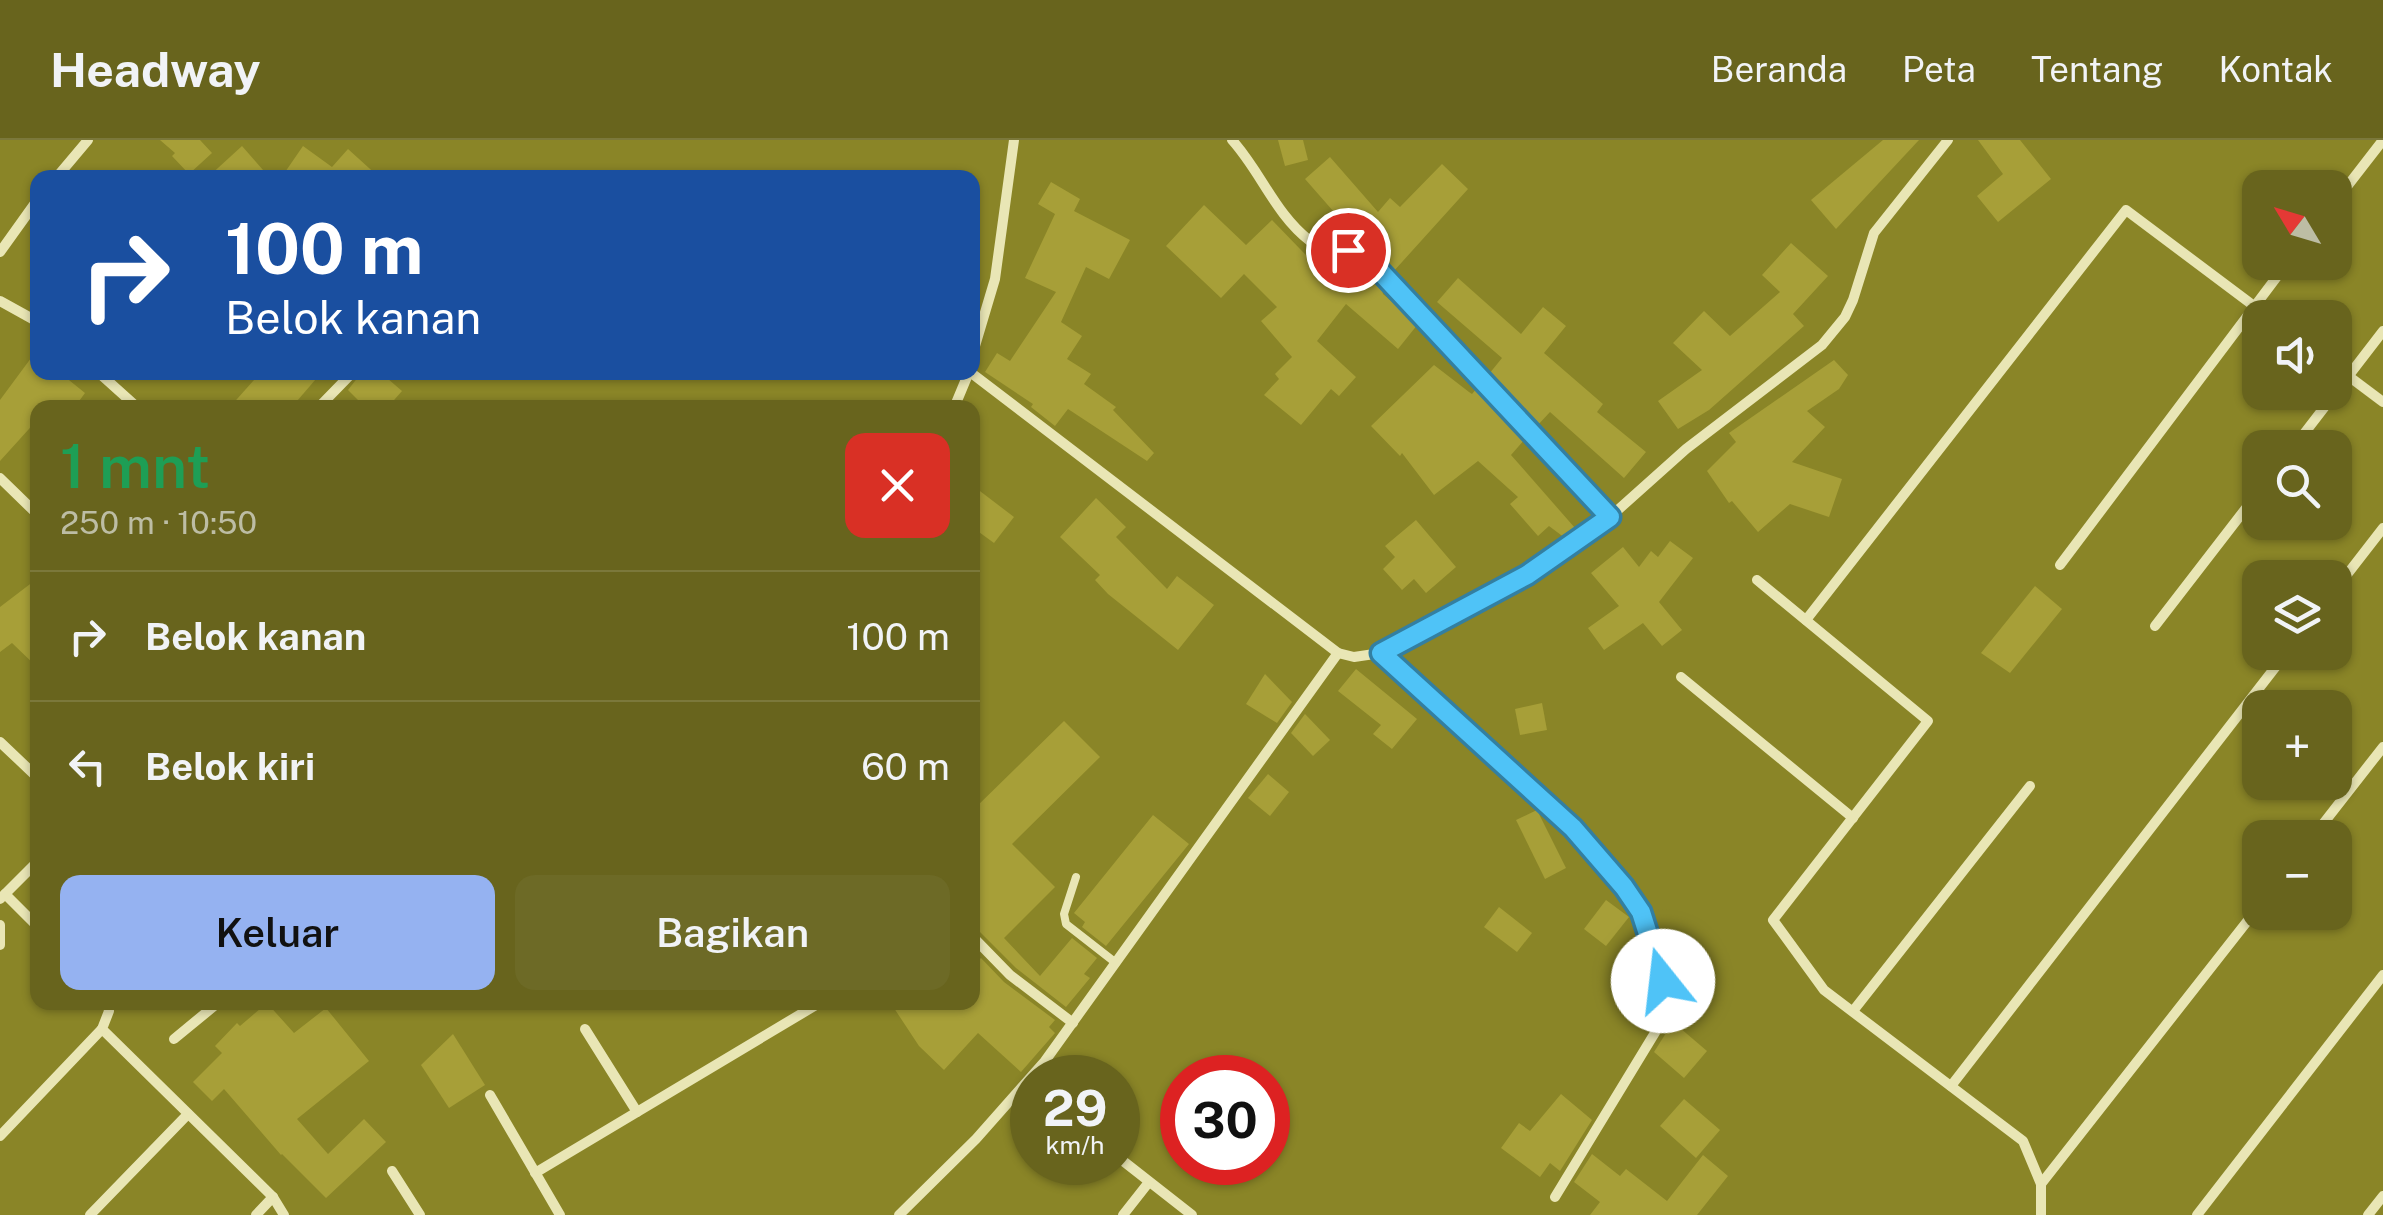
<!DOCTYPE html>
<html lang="id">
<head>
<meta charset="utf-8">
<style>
  body { margin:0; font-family:"Public Sans",sans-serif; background:#6d6a26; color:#f1f3f6; height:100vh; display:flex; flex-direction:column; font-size:38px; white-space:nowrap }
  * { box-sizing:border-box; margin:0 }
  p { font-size:32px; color:#bdbda4 }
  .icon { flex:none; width:55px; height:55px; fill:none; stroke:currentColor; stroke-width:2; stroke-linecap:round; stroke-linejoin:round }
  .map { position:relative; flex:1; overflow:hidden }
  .drawer { position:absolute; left:30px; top:260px; width:950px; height:610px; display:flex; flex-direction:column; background:#68641d; border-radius:20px; box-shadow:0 2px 8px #0004 }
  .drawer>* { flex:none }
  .banner { position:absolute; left:30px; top:30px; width:950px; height:210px; border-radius:20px; box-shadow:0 2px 8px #0004; background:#1a4fa0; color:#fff; overflow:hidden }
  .needle { width:65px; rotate:308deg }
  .controls { position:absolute; left:2242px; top:30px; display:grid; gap:20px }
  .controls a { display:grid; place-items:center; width:110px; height:110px; border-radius:20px; background:#68641d; box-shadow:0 2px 8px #0004; font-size:50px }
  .speed { position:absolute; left:1010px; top:915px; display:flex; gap:20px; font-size:50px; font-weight:700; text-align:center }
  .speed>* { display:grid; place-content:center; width:130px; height:130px; border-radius:50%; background:#68641d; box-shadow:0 2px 8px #0004; line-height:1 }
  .speed small { font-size:25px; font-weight:400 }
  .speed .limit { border:15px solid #d22; background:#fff; color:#111 }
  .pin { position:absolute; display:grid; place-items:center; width:85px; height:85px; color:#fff; margin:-42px; border:5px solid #fff; border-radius:50%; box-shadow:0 2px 10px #0007 }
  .me { position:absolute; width:110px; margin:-55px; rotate:344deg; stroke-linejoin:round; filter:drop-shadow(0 0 8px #0008) }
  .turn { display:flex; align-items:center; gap:35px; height:210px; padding:0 30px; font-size:45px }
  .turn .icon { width:130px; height:130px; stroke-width:2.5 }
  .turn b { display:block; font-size:70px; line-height:85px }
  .round { display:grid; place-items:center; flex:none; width:105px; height:105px; border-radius:20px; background:#6d6a26 }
  .headline { display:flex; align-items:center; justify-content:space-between; height:170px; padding:0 30px }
  h1 { font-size:60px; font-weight:600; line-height:75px; color:#1e9e55 }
  .cta { display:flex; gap:20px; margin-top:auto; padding:20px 30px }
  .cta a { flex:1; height:115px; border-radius:20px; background:#95b2f1; color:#111; font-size:40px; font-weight:600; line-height:115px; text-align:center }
  .cta a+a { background:#6d6a26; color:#f1f3f6 }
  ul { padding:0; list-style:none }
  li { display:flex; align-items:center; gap:30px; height:130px; padding:0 30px; border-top:2px solid #7b783b }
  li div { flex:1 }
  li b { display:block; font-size:38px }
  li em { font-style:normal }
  header { display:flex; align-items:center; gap:60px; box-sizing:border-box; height:140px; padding:0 50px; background:#68641d; border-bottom:2px solid #7b783b }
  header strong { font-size:48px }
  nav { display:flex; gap:55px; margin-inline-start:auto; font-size:35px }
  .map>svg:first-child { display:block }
  .building { fill:#a79f38 }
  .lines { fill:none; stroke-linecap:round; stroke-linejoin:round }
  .lane { stroke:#e9e6b5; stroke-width:8 }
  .street { stroke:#e9e6b5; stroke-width:10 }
  .route-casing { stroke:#337fa1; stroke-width:25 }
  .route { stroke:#4fc3f7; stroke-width:18 }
</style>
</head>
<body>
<header>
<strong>Headway</strong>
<nav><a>Beranda</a><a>Peta</a><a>Tentang</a><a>Kontak</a></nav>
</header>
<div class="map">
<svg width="2383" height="1075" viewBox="0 0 2383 1075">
  <rect width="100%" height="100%" fill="#8a8527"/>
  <g class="building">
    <polygon points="160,0 200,0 212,13 189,34 172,16 175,13"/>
    <polygon points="1278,0 1303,0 1308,20 1285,26"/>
    <polygon points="1883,0 1919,0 1836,89 1811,60"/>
    <polygon points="1978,0 2020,0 2051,39 1998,82 1977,56 2003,34"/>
    <polygon points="242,6 270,38 207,38"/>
    <polygon points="303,6 332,27 348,9 380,38 281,38"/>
    <polygon points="1330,17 1378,72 1390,58 1400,67 1442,24 1468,49 1393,132 1380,118 1359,106 1362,104 1305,39"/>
    <polygon points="1051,42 1080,59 1074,71 1130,100 1109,139 1086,127 1061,182 1082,196 1067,219 1091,234 1084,244 1116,267 1113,270 1154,313 1147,321 1068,269 1055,286 1031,267 1033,264 985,232 997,213 1010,221 1056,152 1025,138 1055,74 1038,64"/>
    <polygon points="1204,65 1246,105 1272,80 1331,141 1347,121 1362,127 1381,145 1383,154 1418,184 1398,209 1346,164 1317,201 1356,237 1339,256 1331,249 1301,285 1264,255 1279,239 1275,234 1292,217 1261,181 1277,167 1244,134 1221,158 1166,106"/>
    <polygon points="1791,103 1828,136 1793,174 1804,186 1709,270 1678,289 1658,261 1702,230 1673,203 1704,171 1730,196 1780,152 1762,135"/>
    <polygon points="1458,138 1521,194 1543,167 1566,186 1544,213 1603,264 1597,272 1646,312 1624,338 1550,272 1537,286 1489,234 1502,218 1437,162"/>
    <polygon points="34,214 38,216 38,232 59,232 85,253 74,268 38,268 38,279 0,321 0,260"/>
    <polygon points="1834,220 1848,235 1839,249 1807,271 1825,287 1792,322 1842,339 1829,377 1790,364 1758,392 1732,361 1729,363 1707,331 1736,302 1729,293"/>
    <polygon points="1434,225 1469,252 1472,254 1477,248 1525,299 1511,315 1575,388 1565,398 1549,386 1538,396 1510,364 1518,357 1478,321 1434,355 1402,313 1400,316 1371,286"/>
    <polygon points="261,232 322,232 291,268 229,268"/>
    <polygon points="362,232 380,232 402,251 387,268 366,268 348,250"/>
    <polygon points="972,345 1014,377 994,403 972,387"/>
    <polygon points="1096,358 1126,387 1116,397 1167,449 1177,436 1214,465 1178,510 1108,454 1095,440 1100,435 1060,397"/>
    <polygon points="1416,380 1456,427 1426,453 1414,439 1402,450 1383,429 1395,417 1385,406"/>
    <polygon points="1670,401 1693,418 1659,462 1682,490 1662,506 1643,483 1604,510 1588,488 1619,466 1591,433 1623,407 1639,427 1651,411 1658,417"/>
    <polygon points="38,438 38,528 12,503 0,512 0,467"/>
    <polygon points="2035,446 2062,469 2010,533 1981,513"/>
    <polygon points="1356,529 1417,579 1392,609 1373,594 1381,585 1338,551"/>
    <polygon points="1265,534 1292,562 1277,583 1246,564"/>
    <polygon points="1542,563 1547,590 1520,595 1515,569"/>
    <polygon points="1305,574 1330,600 1313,616 1291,593"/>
    <polygon points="1064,581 1100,617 1012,704 1055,747 1004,798 1040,836 1072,798 1097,818 1084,834 1090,838 1066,867 1016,828 972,784 972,671"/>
    <polygon points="1268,634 1289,652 1270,676 1248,658"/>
    <polygon points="1537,670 1566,728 1545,739 1516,680"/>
    <polygon points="1153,675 1189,704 1106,806 1082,787 1085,782 1074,773"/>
    <polygon points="1606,760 1629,777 1606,806 1584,789"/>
    <polygon points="1499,767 1532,793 1517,812 1484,787"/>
    <polygon points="981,818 1004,842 1055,880 1049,887 1055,893 1021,932 978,893 944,930 919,906 890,862 972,862 972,827"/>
    <polygon points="267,863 294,893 326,868 369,921 297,979 328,1014 364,979 386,1002 326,1058 282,1014 281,1015 224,949 212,961 193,942 222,913 215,906 237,883 240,886"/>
    <polygon points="1673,882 1707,911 1684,938 1654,912"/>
    <polygon points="453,894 485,945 449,968 421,925"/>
    <polygon points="1561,954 1592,980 1560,1031 1550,1023 1540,1037 1501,1008 1519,983 1530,991"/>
    <polygon points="1684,959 1720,990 1696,1018 1660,986"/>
    <polygon points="1592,1014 1620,1036 1626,1029 1667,1061 1703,1015 1728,1036 1697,1075 1590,1075 1600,1062 1574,1042"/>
  </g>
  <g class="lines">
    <polyline class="lane" points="1076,737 1064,774 1066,784 1116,823"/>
    <g class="street">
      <path d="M1232,0C1261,32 1275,74 1310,101C1332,117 1351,105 1375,125L1610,377"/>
      <polyline points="56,38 88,0"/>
      <polyline points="2335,62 2383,0"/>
      <polyline points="0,112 38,59"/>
      <polyline points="0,161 38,182"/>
      <polyline points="972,216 995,139 1014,0"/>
      <polyline points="2335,226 2383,262"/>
      <polyline points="98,232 138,268"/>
      <polyline points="970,232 1338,513"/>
      <polyline points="318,268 353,232"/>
      <polyline points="954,268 969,232"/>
      <polyline points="2293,308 2383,191"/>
      <polyline points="0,338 38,375"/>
      <polyline points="2060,425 2288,122"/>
      <polyline points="1757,440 1928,581 1773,780 1824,850 2023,1001 2041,1044"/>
      <polyline points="2335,450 2383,388"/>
      <polyline points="1806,480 2126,70 2270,178"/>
      <polyline points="2155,486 2260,350"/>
      <path d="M1381,513C1455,579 1534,643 1599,718C1614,735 1631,752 1641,773C1660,808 1671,853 1656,891L1555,1057"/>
      <polyline points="1681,537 1853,678"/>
      <polyline points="0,602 38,638"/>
      <polyline points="2312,698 2383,607"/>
      <polyline points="5,754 38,787"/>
      <polyline points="0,759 38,721"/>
      <polyline points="0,785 0,805"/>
      <polyline points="972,796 1010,835 1073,883"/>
      <polyline points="107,862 109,871 102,889 273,1057 284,1075"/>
      <polyline points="1853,871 2030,646"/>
      <polyline points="585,889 637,972"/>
      <polyline points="174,899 219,862"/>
      <polyline points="1951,946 2287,512"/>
      <polyline points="490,955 560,1075"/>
      <polyline points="0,996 102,889"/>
      <polyline points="1118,1017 1192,1075"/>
      <polyline points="392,1031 420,1075"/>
      <polyline points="535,1033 821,862"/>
      <polyline points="90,1075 188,974"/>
      <polyline points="256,1075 273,1057"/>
      <polyline points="899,1075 976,999 1045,921 1338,513 1354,517 1381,513 1527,435 1610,377 1686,309 1822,205 1845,177 1853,160 1874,93 1948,0"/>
      <polyline points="1123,1075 1149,1042"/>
      <polyline points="2041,1075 2041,1044 2260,765"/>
      <polyline points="2197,1075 2383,835"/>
      <polyline points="2368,1075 2383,1056"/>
    </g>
  </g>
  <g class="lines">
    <g class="route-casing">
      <polyline id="route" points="1348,110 1362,115 1375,126 1610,377 1527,435 1381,513 1573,688 1624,747 1641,772 1663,841"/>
    </g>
    <use href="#route" class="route"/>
  </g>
</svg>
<div class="controls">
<a><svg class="needle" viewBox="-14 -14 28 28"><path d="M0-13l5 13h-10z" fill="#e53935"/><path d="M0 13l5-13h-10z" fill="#bdbda4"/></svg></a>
<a><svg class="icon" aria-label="sound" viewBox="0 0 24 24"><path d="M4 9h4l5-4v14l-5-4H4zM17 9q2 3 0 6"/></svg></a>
<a><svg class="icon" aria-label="search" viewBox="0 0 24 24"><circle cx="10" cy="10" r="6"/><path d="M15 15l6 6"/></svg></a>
<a><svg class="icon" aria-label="layers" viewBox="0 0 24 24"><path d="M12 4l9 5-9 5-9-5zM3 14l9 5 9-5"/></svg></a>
<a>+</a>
<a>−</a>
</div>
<div class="speed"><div>29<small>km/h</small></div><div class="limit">30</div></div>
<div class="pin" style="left:1348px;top:110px;background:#d93025"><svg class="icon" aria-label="arrive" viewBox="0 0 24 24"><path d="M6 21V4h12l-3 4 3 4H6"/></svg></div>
<svg class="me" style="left:1663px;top:841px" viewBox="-20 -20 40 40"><circle r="19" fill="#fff"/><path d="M0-13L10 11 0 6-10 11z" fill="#4fc3f7"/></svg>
<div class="banner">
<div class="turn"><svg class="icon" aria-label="right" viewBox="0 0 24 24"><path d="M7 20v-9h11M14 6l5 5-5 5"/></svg><div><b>100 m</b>Belok kanan</div></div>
</div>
<section class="drawer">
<div class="headline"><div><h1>1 mnt</h1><p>250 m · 10:50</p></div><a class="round" style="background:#d93025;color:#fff"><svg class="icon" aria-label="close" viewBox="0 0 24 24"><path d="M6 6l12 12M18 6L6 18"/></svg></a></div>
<ul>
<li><svg class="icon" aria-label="right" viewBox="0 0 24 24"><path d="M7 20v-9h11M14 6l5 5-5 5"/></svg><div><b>Belok kanan</b></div><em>100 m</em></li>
<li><svg class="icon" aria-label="left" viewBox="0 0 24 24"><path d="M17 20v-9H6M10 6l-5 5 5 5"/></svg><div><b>Belok kiri</b></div><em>60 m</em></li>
</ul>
<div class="cta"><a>Keluar</a><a>Bagikan</a></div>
</section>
</div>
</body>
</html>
